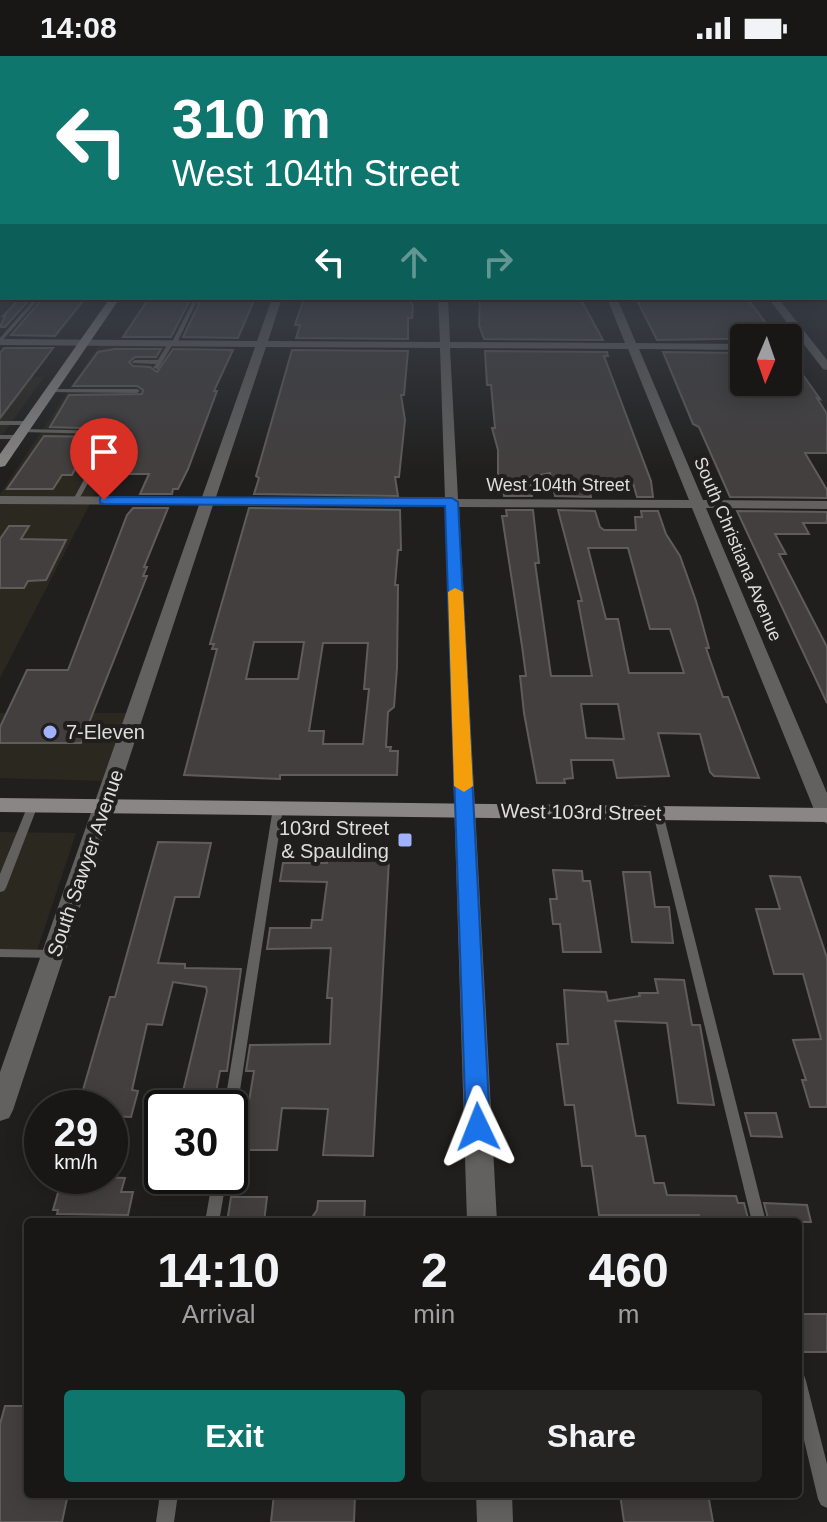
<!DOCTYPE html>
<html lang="en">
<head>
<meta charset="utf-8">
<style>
  body { margin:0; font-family:Helvetica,sans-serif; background:#252423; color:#f1f3f6; height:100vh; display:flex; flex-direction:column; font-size:30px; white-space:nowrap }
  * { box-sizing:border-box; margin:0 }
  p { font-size:26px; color:#9f9fa1 }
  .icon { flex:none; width:44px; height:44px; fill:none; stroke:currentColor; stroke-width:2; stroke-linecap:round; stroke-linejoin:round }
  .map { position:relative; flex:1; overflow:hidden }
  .side { position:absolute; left:24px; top:1162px; width:778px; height:280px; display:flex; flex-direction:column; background:#181716; border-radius:8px; box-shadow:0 4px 20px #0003,0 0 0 2px #363635 }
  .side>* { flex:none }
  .hud { position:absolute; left:0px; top:0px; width:828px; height:244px; box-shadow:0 4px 20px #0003,0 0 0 2px #363635; background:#0f766e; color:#fff; overflow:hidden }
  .needle { width:52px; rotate:182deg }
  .buttons { position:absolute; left:730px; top:268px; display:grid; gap:16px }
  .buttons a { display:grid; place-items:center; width:72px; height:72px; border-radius:8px; background:#181716; box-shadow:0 4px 20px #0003,0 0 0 2px #363635; font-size:40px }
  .speed { position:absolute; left:24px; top:1034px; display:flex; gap:16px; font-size:40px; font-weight:700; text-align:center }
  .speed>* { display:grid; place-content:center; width:104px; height:104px; border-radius:50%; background:#181716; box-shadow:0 4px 20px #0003,0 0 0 2px #363635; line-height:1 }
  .speed small { font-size:20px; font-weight:400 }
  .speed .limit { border:4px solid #111; border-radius:12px; background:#fff; color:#111 }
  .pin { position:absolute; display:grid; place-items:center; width:68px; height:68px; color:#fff; margin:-82px -34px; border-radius:50% 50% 50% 0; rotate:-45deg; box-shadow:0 0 8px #0007 }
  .pin .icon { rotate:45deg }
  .me { position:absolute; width:88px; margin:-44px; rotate:358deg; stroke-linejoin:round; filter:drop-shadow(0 0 6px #0008) }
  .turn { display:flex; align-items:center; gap:28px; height:168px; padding:0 40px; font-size:36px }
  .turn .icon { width:104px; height:104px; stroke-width:2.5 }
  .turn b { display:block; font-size:56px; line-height:68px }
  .lanes { display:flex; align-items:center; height:76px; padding:0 40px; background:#0003; justify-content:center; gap:40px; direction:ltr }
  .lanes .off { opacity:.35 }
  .eta { display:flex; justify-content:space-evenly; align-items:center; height:136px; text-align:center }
  .eta b { font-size:48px; font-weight:600; line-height:56px }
  .button { display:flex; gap:16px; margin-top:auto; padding:16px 40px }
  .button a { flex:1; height:92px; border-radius:8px; background:#0f766e; color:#fff; font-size:32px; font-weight:600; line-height:92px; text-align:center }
  .button a+a { background:#252423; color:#f1f3f6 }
  .status { display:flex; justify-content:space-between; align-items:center; height:56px; padding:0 40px; background:#181716; direction:ltr }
  .status svg { height:22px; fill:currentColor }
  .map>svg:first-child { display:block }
  .built { fill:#2a281f }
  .building { fill:#433f3e; stroke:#605c5b; stroke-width:2; fill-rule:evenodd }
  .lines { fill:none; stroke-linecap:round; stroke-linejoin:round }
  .lane { fill:#626160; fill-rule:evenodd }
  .street { fill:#626160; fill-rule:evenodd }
  .secondary { fill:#898685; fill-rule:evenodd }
  .route { fill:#1a73e8; stroke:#114b97; stroke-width:2 }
  .slow { fill:#f59e0b }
  .poi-dot { fill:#a1b2fd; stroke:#201f1d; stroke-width:3 }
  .labels { text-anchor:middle; stroke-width:8; stroke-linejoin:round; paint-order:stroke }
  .far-street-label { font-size:18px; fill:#dfdedc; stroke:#201f1d }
  .poi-label { font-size:20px; fill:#dfdedc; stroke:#201f1d; text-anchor:start }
  .street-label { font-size:20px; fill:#dfdedc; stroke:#201f1d }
</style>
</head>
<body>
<div class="status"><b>14:08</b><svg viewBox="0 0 49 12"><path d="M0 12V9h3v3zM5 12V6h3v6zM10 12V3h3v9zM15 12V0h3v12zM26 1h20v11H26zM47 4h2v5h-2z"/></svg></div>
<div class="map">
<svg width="827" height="1466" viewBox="0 0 827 1466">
  <rect width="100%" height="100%" fill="#201f1d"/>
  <g class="built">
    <polygon points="100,287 173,287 0,622 0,438"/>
    <polygon points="0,321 44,321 0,382"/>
    <polygon points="0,657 135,657 110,725 0,722"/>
    <polygon points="0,776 76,777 36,898 0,897"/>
  </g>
  <g class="building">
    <polygon points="20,242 31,242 5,271 0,271 5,260 3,260"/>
    <polygon points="43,242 84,244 55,280 11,279"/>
    <polygon points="149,242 255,242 238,282 183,281 199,248 195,243 189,246 171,281 123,281"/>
    <polygon points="304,242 408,242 413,250 412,262 408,262 408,283 296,282 300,269 295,269"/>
    <polygon points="480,242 580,242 603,284 484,283 479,269"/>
    <polygon points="636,242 747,242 777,282 657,284"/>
    <polygon points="4,292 53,292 0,362 0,297"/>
    <polygon points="115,293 161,293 156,301 135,301 129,306 133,310 150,311 157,316 173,293 233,294 214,335 217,335 188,413 178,433 173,433 172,438 140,438 149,418 116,418 120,409 111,409 117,398 105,394 115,377 113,373 50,371 69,339 142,338 143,334 137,330 73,330 98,296"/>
    <polygon points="292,294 408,295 404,339 401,339 405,364 399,421 395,421 398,440 254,438 259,422 256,420"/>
    <polygon points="485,295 607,296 608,300 604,300 651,425 653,441 637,441 632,424 596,424 598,436 590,436 591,441 555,440 550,417 530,421 532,440 504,440 501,421 498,421 498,394 492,372 495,372 491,329 487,329"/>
    <polygon points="663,296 741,297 744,302 744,326 759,329 788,329 788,298 820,343 817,342 827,358 827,397 805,397 827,434 827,442 730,441 699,371 693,368"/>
    <polygon points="44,380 100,381 90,400 102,404 98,409 77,409 72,419 62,419 53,433 7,433"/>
    <polygon points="133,452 168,452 144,511 147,511 143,520 147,520 81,687 0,687 0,671 27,614 68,614 127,459"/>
    <path d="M249,452L400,454L401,494H398L395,529H398L397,612L394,651L388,656L386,691H391L390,695H398L397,719H280V723L184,719L217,593H212L214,588H210ZM254,586H304L298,623H246ZM323,587H368L364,633H369L363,688H323L324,675H309Z"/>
    <path d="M506,454H533L539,507H535L551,620H592L578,545H582L558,454L595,455L600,471L604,474H636L635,461H642L641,455H658L666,478L680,500L696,545L709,592H706L723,641H728L759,722L714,720L710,716L700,678L658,677L669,720L617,722L613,704H571L573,722L564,723L565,727H537L524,657L520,620H526L522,590L502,460H507ZM588,492H628L650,573H670L684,617H629L618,563H606ZM581,648H618L624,683L586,682Z"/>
    <polygon points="737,455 827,456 827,467 803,467 809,478 775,478 786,498 779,498 827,591 827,647"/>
    <polygon points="9,470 29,470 21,483 66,484 46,524 28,525 24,532 0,532 0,483"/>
    <polygon points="158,786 211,787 199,841 175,841 158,907 185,908 185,912 241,913 227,1015 220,1015 213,1052 179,1052 207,935 206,931 173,926 162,969 147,968 132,1034 138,1035 131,1061 110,1060 110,1052 67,1052 73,1034 83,1034 110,941 115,941"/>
    <polygon points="328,802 389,803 373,1100 323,1099 328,1053 282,1052 277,1094 241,1094 254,1015 246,1015 250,989 330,988 332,942 327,942 331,892 267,893 270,872 311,872 312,864 322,864 327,826 280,825 283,807 327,807"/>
    <polygon points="553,814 582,815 583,825 590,825 601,896 563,896 560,868 553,868 550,843 557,843"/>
    <polygon points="623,816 650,816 655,851 669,851 673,887 632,886"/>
    <polygon points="770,820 800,821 827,902 827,1051 810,1051 802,1024 806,1024 793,984 821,983 803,918 774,918 756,853 780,853"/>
    <polygon points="655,923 684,924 692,969 700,969 714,1049 678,1047 667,967 615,965 636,1080 645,1080 654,1127 664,1127 667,1139 736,1140 738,1147 744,1147 749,1166 701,1166 699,1159 599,1159 592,1110 582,1110 574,1049 565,1049 557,988 568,988 564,934 606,936 608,945 640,940 639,937 658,937"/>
    <polygon points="745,1057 776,1057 782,1081 751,1080"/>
    <polygon points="67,1120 125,1122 121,1136 133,1136 128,1159 57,1158 58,1154 53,1154 62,1123 66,1124"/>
    <polygon points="231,1141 267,1141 264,1166 227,1166"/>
    <polygon points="318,1145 365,1145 364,1166 309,1166 317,1154"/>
    <polygon points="764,1147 807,1149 811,1166 769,1166"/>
    <rect x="798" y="1258" width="29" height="38"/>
    <polygon points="5,1350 28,1350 28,1438 68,1438 62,1466 0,1466 0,1368"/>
    <polygon points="274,1438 355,1438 354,1466 271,1466"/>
    <polygon points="620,1438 708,1438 713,1466 624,1466"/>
  </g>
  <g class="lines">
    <g class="lane">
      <polygon points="35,242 40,242 0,287 0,282"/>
      <polygon points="194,246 196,247 177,287 173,288 158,313 153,312 156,308 133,307 132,306 135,304 158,304 169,286 172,286 192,247"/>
      <polygon points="51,333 137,333 140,335 137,337 49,336 48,335"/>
      <polygon points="0,365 28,365 31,367 28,369 0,369"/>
      <polygon points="22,373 111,375 112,376 100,397 111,397 114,399 105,414 93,418 78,445 74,445 73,444 88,416 100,412 107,401 96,401 93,399 105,378 20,376 19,375"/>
      <polygon points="0,379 18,379 21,381 18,383 0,383"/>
      <polygon points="33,746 38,749 6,832 4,835 0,836 0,818 28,749"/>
      <polygon points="278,749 283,752 237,1054 235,1058 230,1060 230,1052 224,1052 273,752"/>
      <polygon points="658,754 663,757 766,1166 752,1166 653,757"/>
      <polygon points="0,893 54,894 58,895 60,898 58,901 54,902 0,901"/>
      <polygon points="213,1120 227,1120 219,1166 205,1166"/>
      <polygon points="798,1317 804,1319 806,1325 827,1408 827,1452 821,1449 818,1443 798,1359"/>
      <polygon points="160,1438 178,1438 174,1466 156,1466"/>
    </g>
    <g class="street">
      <rect x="826" y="234" width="1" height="6"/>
      <path d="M272,242H282L268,285L440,286L438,242H448L450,286L625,287L607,242H617L636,287L744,288V294L639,293L703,444L827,445V453L706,452L827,737V768L817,761L692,452L459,451L497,1166H467L445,451L213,449L13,1054L9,1062L0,1065V1016L199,449L0,448V440L202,441L255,291L0,289V283L257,285ZM266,291L440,292L445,443L216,441ZM450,292L628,293L689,444L458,443Z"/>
      <polygon points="768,242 778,242 827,304 827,314 823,313"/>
      <polygon points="476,1438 512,1438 513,1466 477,1466"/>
    </g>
    <g class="secondary">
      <polygon points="110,242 120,242 5,410 0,411 0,398"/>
      <polygon points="0,742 827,752 827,766 0,756"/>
    </g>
  </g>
  <linearGradient id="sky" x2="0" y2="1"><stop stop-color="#121110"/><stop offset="0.51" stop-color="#3c424c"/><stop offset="1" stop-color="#3c424c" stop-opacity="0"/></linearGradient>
  <rect width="827" height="418" fill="url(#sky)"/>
  <polygon class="route" points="100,441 452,442 458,446 490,1071 487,1078 478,1081 469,1078 466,1071 445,450 104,448 100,447"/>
  <polygon class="slow" points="455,532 463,536 473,730 464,736 454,730 448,536"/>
  <g class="poi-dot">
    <circle cx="50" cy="676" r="8"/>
    <rect x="397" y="776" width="16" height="16" rx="4"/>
  </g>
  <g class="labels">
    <g class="far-street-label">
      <text x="558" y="435">West 104th Street</text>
      <text transform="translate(738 493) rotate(67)" y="6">South Christiana Avenue</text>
    </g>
    <g class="poi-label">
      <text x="66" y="683">7-Eleven</text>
      <text x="389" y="779" text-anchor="end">103rd Street<tspan x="389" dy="23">&amp; Spaulding</tspan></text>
    </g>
    <g class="street-label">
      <text transform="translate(581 756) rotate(1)" y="7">West 103rd Street</text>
      <text transform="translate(85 807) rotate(-71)" y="7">South Sawyer Avenue</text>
    </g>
  </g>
</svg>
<div class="buttons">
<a><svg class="needle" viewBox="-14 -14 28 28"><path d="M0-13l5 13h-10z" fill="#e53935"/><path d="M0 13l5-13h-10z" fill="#9f9fa1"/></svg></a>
</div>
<div class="speed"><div>29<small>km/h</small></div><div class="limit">30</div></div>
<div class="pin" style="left:104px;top:444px;background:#d93025"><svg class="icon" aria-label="arrive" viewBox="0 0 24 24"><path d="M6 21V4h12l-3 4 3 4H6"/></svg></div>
<svg class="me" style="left:478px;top:1071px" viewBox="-20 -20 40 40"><path d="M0-17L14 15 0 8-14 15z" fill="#1a73e8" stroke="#fff" stroke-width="4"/></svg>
<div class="hud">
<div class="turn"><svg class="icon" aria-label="left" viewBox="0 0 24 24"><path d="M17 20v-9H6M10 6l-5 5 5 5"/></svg><div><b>310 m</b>West 104th Street</div></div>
<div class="lanes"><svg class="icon" aria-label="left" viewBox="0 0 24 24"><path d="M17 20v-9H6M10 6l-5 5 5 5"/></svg><svg class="icon off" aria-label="ahead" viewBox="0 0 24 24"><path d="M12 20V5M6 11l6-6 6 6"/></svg><svg class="icon off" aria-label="right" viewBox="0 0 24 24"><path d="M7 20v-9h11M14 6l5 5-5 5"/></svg></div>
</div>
<section class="side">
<div class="eta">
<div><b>14:10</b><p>Arrival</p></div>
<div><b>2</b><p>min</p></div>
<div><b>460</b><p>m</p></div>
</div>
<div class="button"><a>Exit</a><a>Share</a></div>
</section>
</div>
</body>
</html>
